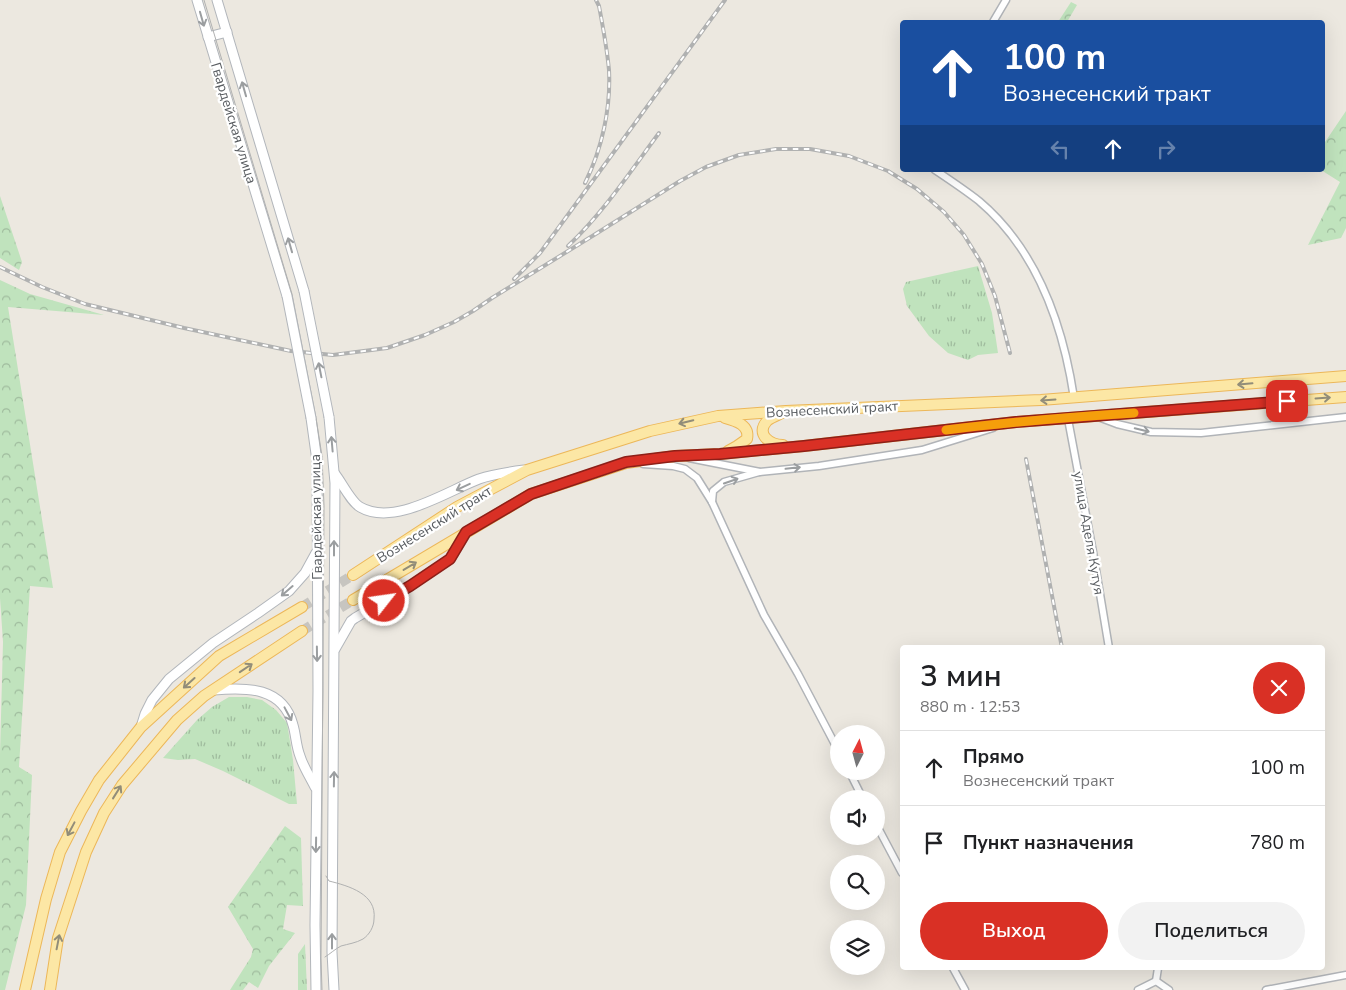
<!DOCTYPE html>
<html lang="ru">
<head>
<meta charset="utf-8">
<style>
  body { margin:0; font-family:"Nunito Sans",sans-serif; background:#f2f2f2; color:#202124; height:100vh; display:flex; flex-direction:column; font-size:19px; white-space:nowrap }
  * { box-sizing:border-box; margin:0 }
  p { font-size:16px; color:#757577 }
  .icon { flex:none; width:28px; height:28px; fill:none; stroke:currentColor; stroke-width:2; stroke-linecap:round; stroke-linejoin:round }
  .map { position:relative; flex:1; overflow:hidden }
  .details { position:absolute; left:900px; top:645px; width:425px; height:325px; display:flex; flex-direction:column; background:#fff; border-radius:5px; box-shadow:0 5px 20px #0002 }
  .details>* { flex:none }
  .top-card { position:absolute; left:900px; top:20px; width:425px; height:152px; border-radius:5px; box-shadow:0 5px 20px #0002; background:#1a4fa0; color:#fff; overflow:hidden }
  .needle { width:32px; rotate:6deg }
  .fabs { position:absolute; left:830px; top:725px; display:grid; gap:10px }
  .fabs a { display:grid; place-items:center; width:55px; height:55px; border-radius:50%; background:#fff; box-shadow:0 5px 20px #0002; font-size:25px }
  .pin { position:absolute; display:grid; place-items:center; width:42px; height:42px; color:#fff; margin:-21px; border-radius:10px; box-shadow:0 2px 8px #0006 }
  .me { position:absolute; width:55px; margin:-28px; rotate:60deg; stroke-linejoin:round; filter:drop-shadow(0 0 4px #0008) }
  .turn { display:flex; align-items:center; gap:18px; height:105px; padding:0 20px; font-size:22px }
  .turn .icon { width:65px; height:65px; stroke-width:2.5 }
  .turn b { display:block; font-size:35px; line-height:42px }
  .lanes { display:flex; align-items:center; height:48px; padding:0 20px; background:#0003; justify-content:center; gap:25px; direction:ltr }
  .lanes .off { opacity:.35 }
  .round { display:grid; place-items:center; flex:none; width:52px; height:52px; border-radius:26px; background:#f2f2f2 }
  .overview { display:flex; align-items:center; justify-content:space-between; height:85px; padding:0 20px }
  h1 { font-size:30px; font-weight:600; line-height:38px }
  .primary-button { display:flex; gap:10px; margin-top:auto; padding:10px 20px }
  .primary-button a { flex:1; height:58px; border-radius:30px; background:#d93025; color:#fff; font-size:20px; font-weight:600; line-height:58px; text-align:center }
  .primary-button a+a { background:#f2f2f2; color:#202124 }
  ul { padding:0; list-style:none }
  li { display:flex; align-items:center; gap:15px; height:75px; padding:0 20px; border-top:1px solid #e0e0e0 }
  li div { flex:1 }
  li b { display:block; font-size:19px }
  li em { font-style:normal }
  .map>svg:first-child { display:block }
  .grass { fill:url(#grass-tufts) }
  .forest { fill:url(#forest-crowns) }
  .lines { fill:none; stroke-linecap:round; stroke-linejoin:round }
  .primary-tunnel { stroke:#c7c5c0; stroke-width:10; stroke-dasharray:10 5; stroke-linecap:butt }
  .street-casing { stroke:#b1b4b8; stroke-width:9 }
  .secondary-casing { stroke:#b2b6bb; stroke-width:11 }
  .primary-casing { stroke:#ecb759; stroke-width:12 }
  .street { stroke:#fff; stroke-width:6 }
  .secondary { stroke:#fff; stroke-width:9 }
  .primary { stroke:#fce7a5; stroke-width:10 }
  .tram { stroke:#b0b1b1; stroke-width:1 }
  .rail-casing { stroke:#b0b1b1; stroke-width:4 }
  .rail { stroke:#fff; stroke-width:2; stroke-dasharray:5.5; stroke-linecap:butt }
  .secondary-bridge-casing { stroke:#b2b6bb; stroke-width:11; stroke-linecap:butt }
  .secondary-bridge { stroke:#fff; stroke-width:9 }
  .oneway { stroke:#9b9ea0 }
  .oneway2 { stroke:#928d79 }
  .route-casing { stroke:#8d1f18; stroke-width:12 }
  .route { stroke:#d93025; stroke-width:9 }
  .slow { stroke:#f59e0b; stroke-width:9 }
  .labels { text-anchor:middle; stroke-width:4.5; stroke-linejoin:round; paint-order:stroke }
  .street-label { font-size:14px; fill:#595d61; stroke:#fff }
</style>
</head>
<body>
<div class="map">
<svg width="1346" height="990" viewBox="0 0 1346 990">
  <defs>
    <pattern id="grass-tufts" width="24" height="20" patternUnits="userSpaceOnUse" patternTransform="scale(1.25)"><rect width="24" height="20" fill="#c0e3bd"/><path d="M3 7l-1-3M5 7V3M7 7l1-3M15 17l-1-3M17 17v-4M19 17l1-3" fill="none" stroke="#9fbb9d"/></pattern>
    <pattern id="forest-crowns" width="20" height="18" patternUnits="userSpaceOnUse" patternTransform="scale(1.25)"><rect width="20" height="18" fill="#c0e3bd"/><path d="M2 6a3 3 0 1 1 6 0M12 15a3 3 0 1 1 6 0" fill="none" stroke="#9fbb9d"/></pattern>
  </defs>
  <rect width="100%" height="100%" fill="#ece8e0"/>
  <g class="grass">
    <polygon points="978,266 992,313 998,353 978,355 968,360 948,353 929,336 907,306 903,289 906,282"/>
    <polygon points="229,697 247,697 262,700 276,710 287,723 293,760 297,804 289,804 223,771 195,759 178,760 163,758 197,720 212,707"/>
    <polygon points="305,944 307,990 298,990 298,954"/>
  </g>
  <g class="forest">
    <polygon points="1071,2 1077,5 1067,22 1058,22"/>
    <polygon points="1346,111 1346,228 1341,238 1308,245 1340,182 1321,170 1322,170 1323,145"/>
    <polygon points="0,196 22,262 19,270 0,258"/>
    <polygon points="0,280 30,294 104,315 8,307 53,588 30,586 19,767 32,775 26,905 5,990 0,990 0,754 3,642 0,598"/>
    <polygon points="285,826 301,838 303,906 287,905 283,929 295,933 269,966 258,988 249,982 243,990 230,990 251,957 253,949 228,907"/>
  </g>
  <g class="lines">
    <g class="primary-tunnel">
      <polyline points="302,607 353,575"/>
      <polyline points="302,631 353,600"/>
    </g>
    <g class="street-casing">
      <g id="street">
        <polyline points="993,22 1006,0"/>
        <path d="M935,170C950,180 965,190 979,201C1037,250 1063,325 1074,398"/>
        <polyline points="1101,418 1117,424 1151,432 1201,433 1346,417"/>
        <polyline points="1068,419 1093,552 1109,648"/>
        <polyline points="689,458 760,472 819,466 922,450 993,428"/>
        <polyline points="643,464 673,466 685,469 697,478 712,502 764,615 798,674 839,752"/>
        <polyline points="712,502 713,491 724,482 759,472"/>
        <polyline points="849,771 863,799"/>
        <polyline points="876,824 902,873"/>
        <polyline points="953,968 965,990"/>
        <polyline points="1156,981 1169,990"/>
        <polyline points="1156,981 1158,968"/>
        <polyline points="1138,990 1156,981"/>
        <polyline points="1266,990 1346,975"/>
      </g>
    </g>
    <g class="secondary-casing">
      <g id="secondary">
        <polyline points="197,0 287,296"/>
        <polyline points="217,0 304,291"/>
        <polyline points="208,37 227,32"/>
        <polyline points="329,417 335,483 332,952 334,990"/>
        <polyline points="311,418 317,461 318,691 315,925 316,990"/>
        <path d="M335,474C342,483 351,502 360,507C394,527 447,491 479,479C494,474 509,472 524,470"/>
        <polyline points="335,649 351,621 355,618 410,586 450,559 466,533"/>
        <path d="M214,690C247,687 283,687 293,725C296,735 296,746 300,756C303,766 310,777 315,787"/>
        <polyline points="141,727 145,714 152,700 169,679 213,643 258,613 289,591 305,573 316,553"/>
      </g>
    </g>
    <g class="primary-casing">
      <g id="primary">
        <path d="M782,413C778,415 770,418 767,421C755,434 770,445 783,445"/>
        <path d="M725,418C736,421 750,425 747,439L737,446L728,451"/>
        <polyline points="353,575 457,507 527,470 650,431 718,416 786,411 1041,400 1346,376"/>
        <polyline points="353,600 531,494 626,463 675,456 720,454 804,446 1016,422 1346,397"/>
        <polyline points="25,990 46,899 60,852 81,811 99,780 141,727 219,656 302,607"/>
        <polyline points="50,990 58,938 86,852 104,813 122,785 177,720 204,696 302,631"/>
      </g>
    </g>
    <use href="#street" class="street"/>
    <use href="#secondary" class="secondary"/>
    <use href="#primary" class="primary"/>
    <g class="tram">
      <polyline points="204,0 292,294 316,418 322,456 324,506 321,958 322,990"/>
      <path d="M325,957C330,954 335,949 341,946C348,944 356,943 363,939C369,935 374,927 374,919C377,894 349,886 329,881L326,876"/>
    </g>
    <g class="rail-casing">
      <g id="rail">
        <path d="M585,183C602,149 611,108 609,70C607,49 603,27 599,6L596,0"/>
        <path d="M568,246C603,213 630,172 659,133"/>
        <polyline points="0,267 42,287 85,304 184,328 291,351 333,355 387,348 425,335 454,322 473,311 492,298 594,235 680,181 706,167 739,155 776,149 810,149 849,156 888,171 917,189 944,212 964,235 982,264 995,296 1010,353"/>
        <polyline points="514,279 540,253 725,0"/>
        <polyline points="1026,459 1062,648"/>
      </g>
    </g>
    <use href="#rail" class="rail"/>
    <g class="secondary-bridge-casing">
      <g id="secondary-bridge">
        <polyline points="304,291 329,417"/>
        <polyline points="287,296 311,418"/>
      </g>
    </g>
    <use href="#secondary-bridge" class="secondary-bridge"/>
  </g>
  <defs><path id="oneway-shaft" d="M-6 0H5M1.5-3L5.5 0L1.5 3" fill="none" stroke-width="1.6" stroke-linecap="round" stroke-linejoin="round" transform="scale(1.25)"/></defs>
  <g class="oneway">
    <use href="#oneway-shaft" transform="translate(202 19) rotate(74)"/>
    <use href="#oneway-shaft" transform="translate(244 89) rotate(-106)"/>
    <use href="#oneway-shaft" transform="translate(290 245) rotate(-106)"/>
    <use href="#oneway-shaft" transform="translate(320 370) rotate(-101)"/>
    <use href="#oneway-shaft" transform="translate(1142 430) rotate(14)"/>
    <use href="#oneway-shaft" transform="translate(332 444) rotate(-95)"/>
    <use href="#oneway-shaft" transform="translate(793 468) rotate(-6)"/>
    <use href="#oneway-shaft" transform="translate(731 481) rotate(-19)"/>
    <use href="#oneway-shaft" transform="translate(463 487) rotate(155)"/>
    <use href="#oneway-shaft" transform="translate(334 548) rotate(-90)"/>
    <use href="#oneway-shaft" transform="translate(287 591) rotate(139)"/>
    <use href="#oneway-shaft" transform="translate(317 654) rotate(89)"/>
    <use href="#oneway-shaft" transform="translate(288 714) rotate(62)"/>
    <use href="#oneway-shaft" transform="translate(334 779) rotate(-89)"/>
    <use href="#oneway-shaft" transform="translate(316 845) rotate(91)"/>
    <use href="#oneway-shaft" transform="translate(332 941) rotate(-90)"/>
  </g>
  <g class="oneway2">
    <use href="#oneway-shaft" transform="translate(1245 384) rotate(175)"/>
    <use href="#oneway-shaft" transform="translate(1323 398) rotate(-4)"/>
    <use href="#oneway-shaft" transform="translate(1048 400) rotate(176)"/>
    <use href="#oneway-shaft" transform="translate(686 422) rotate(167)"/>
    <use href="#oneway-shaft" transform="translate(410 566) rotate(-31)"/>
    <use href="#oneway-shaft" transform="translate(246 668) rotate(-34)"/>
    <use href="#oneway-shaft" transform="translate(189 683) rotate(138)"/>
    <use href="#oneway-shaft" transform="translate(117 792) rotate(-58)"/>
    <use href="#oneway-shaft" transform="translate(71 829) rotate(118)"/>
    <use href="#oneway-shaft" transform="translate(58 942) rotate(-79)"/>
  </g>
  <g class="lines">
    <g class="route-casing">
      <polyline id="route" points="384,601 410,586 450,559 466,532 531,494 626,462 675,456 720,454 804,446 1016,422 1287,401"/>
    </g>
    <use href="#route" class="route"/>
    <path class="slow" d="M946,430C1008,422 1071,417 1134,413"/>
  </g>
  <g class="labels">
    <g class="street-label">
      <text transform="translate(234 123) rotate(73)" y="5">Гвардейская улица</text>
      <text transform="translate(832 409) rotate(-3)" y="5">Вознесенский тракт</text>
      <text transform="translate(316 517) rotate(-91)" y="5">Гвардейская улица</text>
      <text transform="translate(434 524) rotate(-32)" y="5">Вознесенский тракт</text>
      <text transform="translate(1089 533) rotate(80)" y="5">улица Аделя Кутуя</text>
    </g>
  </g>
</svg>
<div class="fabs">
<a><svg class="needle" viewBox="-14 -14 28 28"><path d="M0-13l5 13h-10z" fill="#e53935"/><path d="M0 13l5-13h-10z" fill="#757577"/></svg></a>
<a><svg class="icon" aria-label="sound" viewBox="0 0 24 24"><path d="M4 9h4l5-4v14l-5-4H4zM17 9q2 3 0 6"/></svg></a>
<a><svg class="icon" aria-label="search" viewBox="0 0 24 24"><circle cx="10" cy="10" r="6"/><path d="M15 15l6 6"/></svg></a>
<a><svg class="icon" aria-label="layers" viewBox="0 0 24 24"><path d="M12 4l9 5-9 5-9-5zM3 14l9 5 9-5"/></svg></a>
</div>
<div class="pin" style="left:1287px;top:401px;background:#d93025"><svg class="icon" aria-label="arrive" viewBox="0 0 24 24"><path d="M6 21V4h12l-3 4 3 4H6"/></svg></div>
<svg class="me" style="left:384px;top:601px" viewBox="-20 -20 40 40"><circle r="17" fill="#d93025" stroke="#fff" stroke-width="3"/><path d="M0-11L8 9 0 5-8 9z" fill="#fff"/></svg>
<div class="top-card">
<div class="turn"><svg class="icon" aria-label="ahead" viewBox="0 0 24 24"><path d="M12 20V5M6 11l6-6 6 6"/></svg><div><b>100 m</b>Вознесенский тракт</div></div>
<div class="lanes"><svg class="icon off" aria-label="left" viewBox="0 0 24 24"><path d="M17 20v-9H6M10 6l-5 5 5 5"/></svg><svg class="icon" aria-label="ahead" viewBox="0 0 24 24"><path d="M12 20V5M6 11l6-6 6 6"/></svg><svg class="icon off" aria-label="right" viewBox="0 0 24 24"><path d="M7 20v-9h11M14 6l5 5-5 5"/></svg></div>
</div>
<section class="details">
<div class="overview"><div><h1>3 мин</h1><p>880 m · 12:53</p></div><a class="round" style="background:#d93025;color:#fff"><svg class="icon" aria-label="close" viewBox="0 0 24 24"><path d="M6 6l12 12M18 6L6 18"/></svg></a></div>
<ul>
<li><svg class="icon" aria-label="ahead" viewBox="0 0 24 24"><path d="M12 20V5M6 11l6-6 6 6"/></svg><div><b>Прямо</b><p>Вознесенский тракт</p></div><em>100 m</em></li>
<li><svg class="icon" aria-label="arrive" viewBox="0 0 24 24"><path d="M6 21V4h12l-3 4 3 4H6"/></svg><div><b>Пункт назначения</b></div><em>780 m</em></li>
</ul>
<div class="primary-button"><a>Выход</a><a>Поделиться</a></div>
</section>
</div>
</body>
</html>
